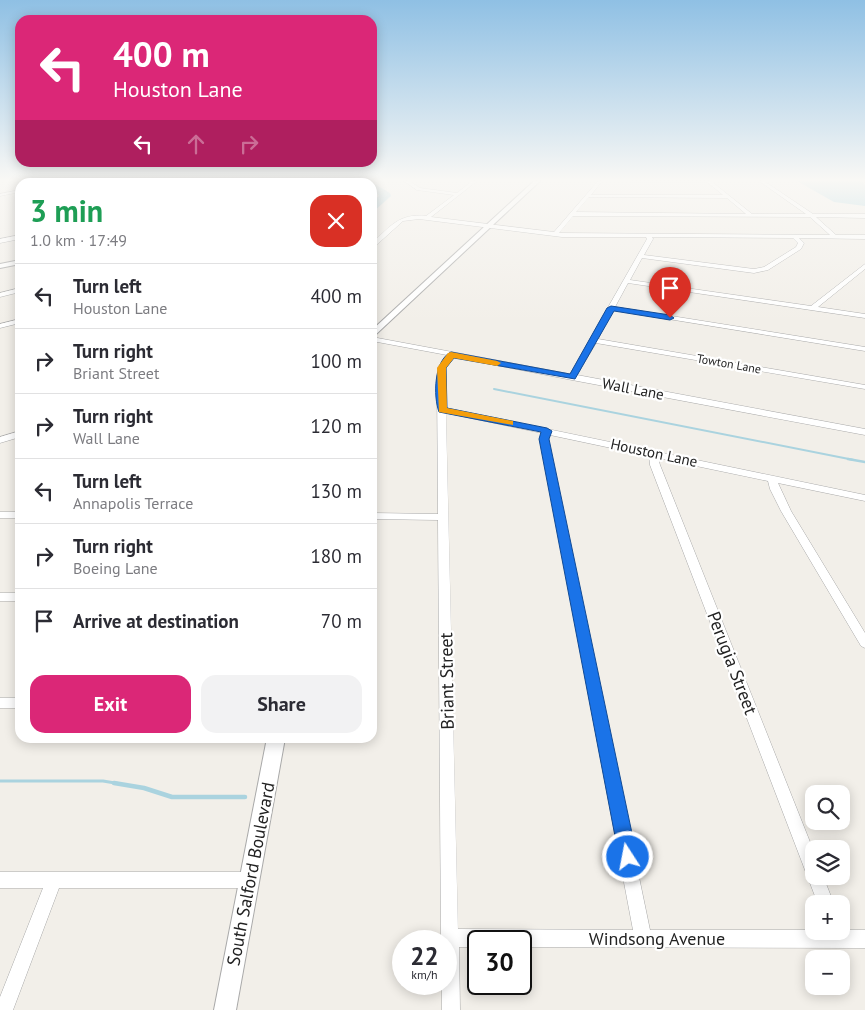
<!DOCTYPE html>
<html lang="en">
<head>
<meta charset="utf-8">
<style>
  body { margin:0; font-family:"PT Sans",sans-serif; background:#f2f2f3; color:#2b2b33; height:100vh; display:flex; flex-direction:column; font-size:19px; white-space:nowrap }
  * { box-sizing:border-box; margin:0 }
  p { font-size:16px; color:#7c7c81 }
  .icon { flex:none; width:28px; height:28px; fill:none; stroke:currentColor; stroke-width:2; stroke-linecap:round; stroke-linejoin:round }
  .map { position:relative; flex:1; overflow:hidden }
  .side { position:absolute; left:15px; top:178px; width:362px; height:565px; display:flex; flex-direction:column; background:#fff; border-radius:15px; box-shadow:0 2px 12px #0003 }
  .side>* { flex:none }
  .banner { position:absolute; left:15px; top:15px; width:362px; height:152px; border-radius:15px; box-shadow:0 2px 12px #0003; background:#db2777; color:#fff; overflow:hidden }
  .buttons { position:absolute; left:805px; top:785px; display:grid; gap:10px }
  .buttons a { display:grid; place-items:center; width:45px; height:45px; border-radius:10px; background:#fff; box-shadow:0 2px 12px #0003; font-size:25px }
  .speed { position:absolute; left:392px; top:930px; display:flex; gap:10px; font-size:25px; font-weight:700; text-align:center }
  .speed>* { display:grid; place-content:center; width:65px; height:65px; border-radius:50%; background:#fff; box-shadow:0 2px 12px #0003; line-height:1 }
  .speed small { font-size:12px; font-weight:400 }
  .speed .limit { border:2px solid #111; border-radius:8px; background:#fff; color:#111 }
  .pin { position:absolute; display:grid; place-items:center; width:42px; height:42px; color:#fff; margin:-51px -21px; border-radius:50% 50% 50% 0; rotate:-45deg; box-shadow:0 0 5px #0007 }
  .pin .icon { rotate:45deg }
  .me { position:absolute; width:55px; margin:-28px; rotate:349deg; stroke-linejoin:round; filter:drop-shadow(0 0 4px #0008) }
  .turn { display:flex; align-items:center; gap:18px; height:105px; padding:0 15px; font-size:22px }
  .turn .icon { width:65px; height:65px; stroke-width:2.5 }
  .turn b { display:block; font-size:35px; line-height:42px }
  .lanes { display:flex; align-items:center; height:48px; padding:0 15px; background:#0003; justify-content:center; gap:25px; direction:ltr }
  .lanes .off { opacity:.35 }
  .round { display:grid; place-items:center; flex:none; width:52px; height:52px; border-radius:15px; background:#f2f2f3 }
  .head { display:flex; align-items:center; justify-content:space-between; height:85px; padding:0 15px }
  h1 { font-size:30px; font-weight:800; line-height:38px; color:#1e9e55 }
  .cta { display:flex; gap:10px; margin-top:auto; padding:10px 15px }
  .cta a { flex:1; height:58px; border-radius:15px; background:#db2777; color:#fff; font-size:20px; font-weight:800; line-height:58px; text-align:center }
  .cta a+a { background:#f2f2f3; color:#2b2b33 }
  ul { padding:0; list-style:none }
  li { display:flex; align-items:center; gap:15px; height:65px; padding:0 15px; border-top:1px solid #e1e1e2 }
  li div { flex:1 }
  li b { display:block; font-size:19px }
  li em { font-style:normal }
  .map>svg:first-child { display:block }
  .water { fill:#aad3df }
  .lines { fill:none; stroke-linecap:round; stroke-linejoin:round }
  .stream-far3 { stroke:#aad3df; stroke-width:2 }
  .stream-far2 { stroke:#aad3df; stroke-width:2.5 }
  .stream-far1 { stroke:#aad3df; stroke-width:3 }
  .stream { stroke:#aad3df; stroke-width:4.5 }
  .minor-casing { stroke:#a9a9a9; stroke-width:1 }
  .tertiary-casing { stroke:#a9a9a9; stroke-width:2 }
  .minor { fill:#fff; fill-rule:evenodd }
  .tertiary { fill:#fff; fill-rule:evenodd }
  .route { fill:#1a73e8; stroke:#114b97 }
  .slow { fill:#f59e0b }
  .labels { text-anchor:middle; stroke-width:4.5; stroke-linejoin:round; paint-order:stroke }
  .far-street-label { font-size:12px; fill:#222; stroke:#fff }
  .street-label { font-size:15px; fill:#222; stroke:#fff }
  .near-street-label { font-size:18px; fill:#222; stroke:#fff }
</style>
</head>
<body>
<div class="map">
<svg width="865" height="1010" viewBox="0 0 865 1010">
  <rect width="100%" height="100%" fill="#f2efe9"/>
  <g class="water">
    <polygon points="360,181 370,181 390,193 391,196 373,212 373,201 379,196 373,189 372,182"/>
    <polygon points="797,181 862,181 865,185 865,206 834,202"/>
  </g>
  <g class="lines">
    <polyline class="stream-far3" points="494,389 854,460"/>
    <polyline class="stream-far2" points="848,459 865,462"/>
    <polyline class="stream-far1" points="0,781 103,781 121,784"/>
    <polyline class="stream" points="114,783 144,788 172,797 245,797"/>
    <g class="minor-casing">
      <g id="minor">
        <polygon points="105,181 121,181 122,182 108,182"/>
        <path d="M404,181H409L420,188L457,193L472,181H477L431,217L554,232L598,181H602L591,195H723L707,182H633L631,181H711L752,214H806L759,181H764L813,214H865V218L816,217L836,235H865V239L799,238L804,243L801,249L768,270L754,273L642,258L630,280L811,306L865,264V269L818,307L865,314V318L628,283L615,307L865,347V351L613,310L598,339L865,385V389L596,343L577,375L865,429V435L572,380L454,357L446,367V408L865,495V501L778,483L791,511L865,633V648L861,646L781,511L770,489L768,481L658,458L660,465L814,852V876H823L834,904H818L650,465L649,456L550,435L548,439L650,930H865V948L521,947V941H479V947H459L460,1010H442V984H446V941H441L438,520L372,519V513L438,514L437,377L438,367L447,355L372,341V337L570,374L647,239L646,237H562L419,219L403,221L372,249V243C390,227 399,213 426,216L454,195L417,190ZM589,197L727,198L746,214L576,212ZM573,216L810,217L830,235L559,233ZM652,237L793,238L798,243L796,247L764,267L754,269L644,255L653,239ZM446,413L542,433L540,439L633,930L458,929Z"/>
        <polygon points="20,190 20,192 0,196 0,194"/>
        <polygon points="20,235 20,239 0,243 0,239"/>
        <polygon points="20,288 20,292 0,297 0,293"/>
        <polygon points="20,319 20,323 0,328 0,324"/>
        <polygon points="20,431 20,437 0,443 0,437"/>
        <rect x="0" y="512" width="20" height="6"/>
        <rect x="0" y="593" width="20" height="8"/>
        <rect x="0" y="698" width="20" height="10"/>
        <polygon points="0,872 249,872 255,874 257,880 255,886 249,888 59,888 13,1010 0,1010 0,997 43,888 0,888"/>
      </g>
    </g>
    <g class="tertiary-casing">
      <g id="tertiary">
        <polygon points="534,181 540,181 372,338 372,330"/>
        <polygon points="20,260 20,264 0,268 0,264"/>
        <polygon points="267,738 285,738 236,1010 214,1010"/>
      </g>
    </g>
    <use href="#minor" class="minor"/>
    <use href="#tertiary" class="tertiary"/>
  </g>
  <linearGradient id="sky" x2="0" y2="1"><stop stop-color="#8fc0e4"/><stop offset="0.56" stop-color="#f9f8f5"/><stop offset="1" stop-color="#f9f8f5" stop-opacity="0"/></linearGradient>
  <rect width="865" height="322" fill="url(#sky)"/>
  <path class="route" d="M611,306L670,315L674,318L670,320L614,311L575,379L454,358L446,368L447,408L547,428L552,431L549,439L637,857L635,863L628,866L622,863L619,857L539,439L541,432L439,412C433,396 434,360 451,352L570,374L607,308Z"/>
  <polygon class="slow" points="451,352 497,361 501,363 497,366 454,358 446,368 447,408 513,421 513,425 439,412 437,368 448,353"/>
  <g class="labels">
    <g class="far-street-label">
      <text transform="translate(729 364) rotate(10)" y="4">Towton Lane</text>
    </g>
    <g class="street-label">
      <text transform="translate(633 389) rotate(11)" y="5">Wall Lane</text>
      <text transform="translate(654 453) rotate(12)" y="5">Houston Lane</text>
    </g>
    <g class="near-street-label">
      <text transform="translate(732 663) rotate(69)" y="6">Perugia Street</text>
      <text transform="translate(447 681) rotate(-91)" y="6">Briant Street</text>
      <text transform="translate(251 874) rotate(-79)" y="6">South Salford Boulevard</text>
      <text x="657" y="945">Windsong Avenue</text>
    </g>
  </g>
</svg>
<div class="buttons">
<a><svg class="icon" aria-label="search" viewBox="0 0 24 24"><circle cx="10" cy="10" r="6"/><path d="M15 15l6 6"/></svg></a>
<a><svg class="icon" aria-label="layers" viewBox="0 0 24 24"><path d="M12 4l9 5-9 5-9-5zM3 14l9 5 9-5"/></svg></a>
<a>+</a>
<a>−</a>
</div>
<div class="speed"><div>22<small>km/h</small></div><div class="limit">30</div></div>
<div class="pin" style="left:670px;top:318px;background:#d93025"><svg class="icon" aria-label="arrive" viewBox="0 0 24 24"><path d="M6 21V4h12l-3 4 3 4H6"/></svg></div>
<svg class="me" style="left:628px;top:857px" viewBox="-20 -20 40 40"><circle r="17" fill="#1a73e8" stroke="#fff" stroke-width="3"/><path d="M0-11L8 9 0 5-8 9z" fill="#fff"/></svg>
<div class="banner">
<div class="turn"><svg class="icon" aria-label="left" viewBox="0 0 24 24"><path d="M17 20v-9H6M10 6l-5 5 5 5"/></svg><div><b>400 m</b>Houston Lane</div></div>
<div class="lanes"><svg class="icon" aria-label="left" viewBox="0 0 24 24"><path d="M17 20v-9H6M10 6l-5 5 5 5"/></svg><svg class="icon off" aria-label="ahead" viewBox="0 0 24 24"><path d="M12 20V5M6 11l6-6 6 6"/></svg><svg class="icon off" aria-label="right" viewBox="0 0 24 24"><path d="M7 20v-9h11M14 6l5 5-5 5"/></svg></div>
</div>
<section class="side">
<div class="head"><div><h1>3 min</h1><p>1.0 km · 17:49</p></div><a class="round" style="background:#d93025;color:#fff"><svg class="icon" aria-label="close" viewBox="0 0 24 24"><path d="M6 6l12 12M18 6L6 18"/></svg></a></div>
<ul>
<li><svg class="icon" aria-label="left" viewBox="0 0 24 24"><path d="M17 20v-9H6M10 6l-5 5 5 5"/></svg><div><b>Turn left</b><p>Houston Lane</p></div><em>400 m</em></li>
<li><svg class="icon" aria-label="right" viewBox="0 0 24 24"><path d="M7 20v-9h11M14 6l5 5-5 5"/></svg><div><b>Turn right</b><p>Briant Street</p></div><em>100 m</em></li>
<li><svg class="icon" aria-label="right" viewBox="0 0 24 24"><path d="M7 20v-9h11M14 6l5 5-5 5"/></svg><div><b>Turn right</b><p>Wall Lane</p></div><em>120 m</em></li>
<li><svg class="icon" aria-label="left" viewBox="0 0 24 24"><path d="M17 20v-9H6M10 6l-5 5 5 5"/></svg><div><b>Turn left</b><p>Annapolis Terrace</p></div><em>130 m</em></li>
<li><svg class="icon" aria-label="right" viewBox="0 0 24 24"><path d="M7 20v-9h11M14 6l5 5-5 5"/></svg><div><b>Turn right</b><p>Boeing Lane</p></div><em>180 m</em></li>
<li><svg class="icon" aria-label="arrive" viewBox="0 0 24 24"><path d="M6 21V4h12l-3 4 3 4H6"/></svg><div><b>Arrive at destination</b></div><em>70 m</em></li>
</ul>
<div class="cta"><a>Exit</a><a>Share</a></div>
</section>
</div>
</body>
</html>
